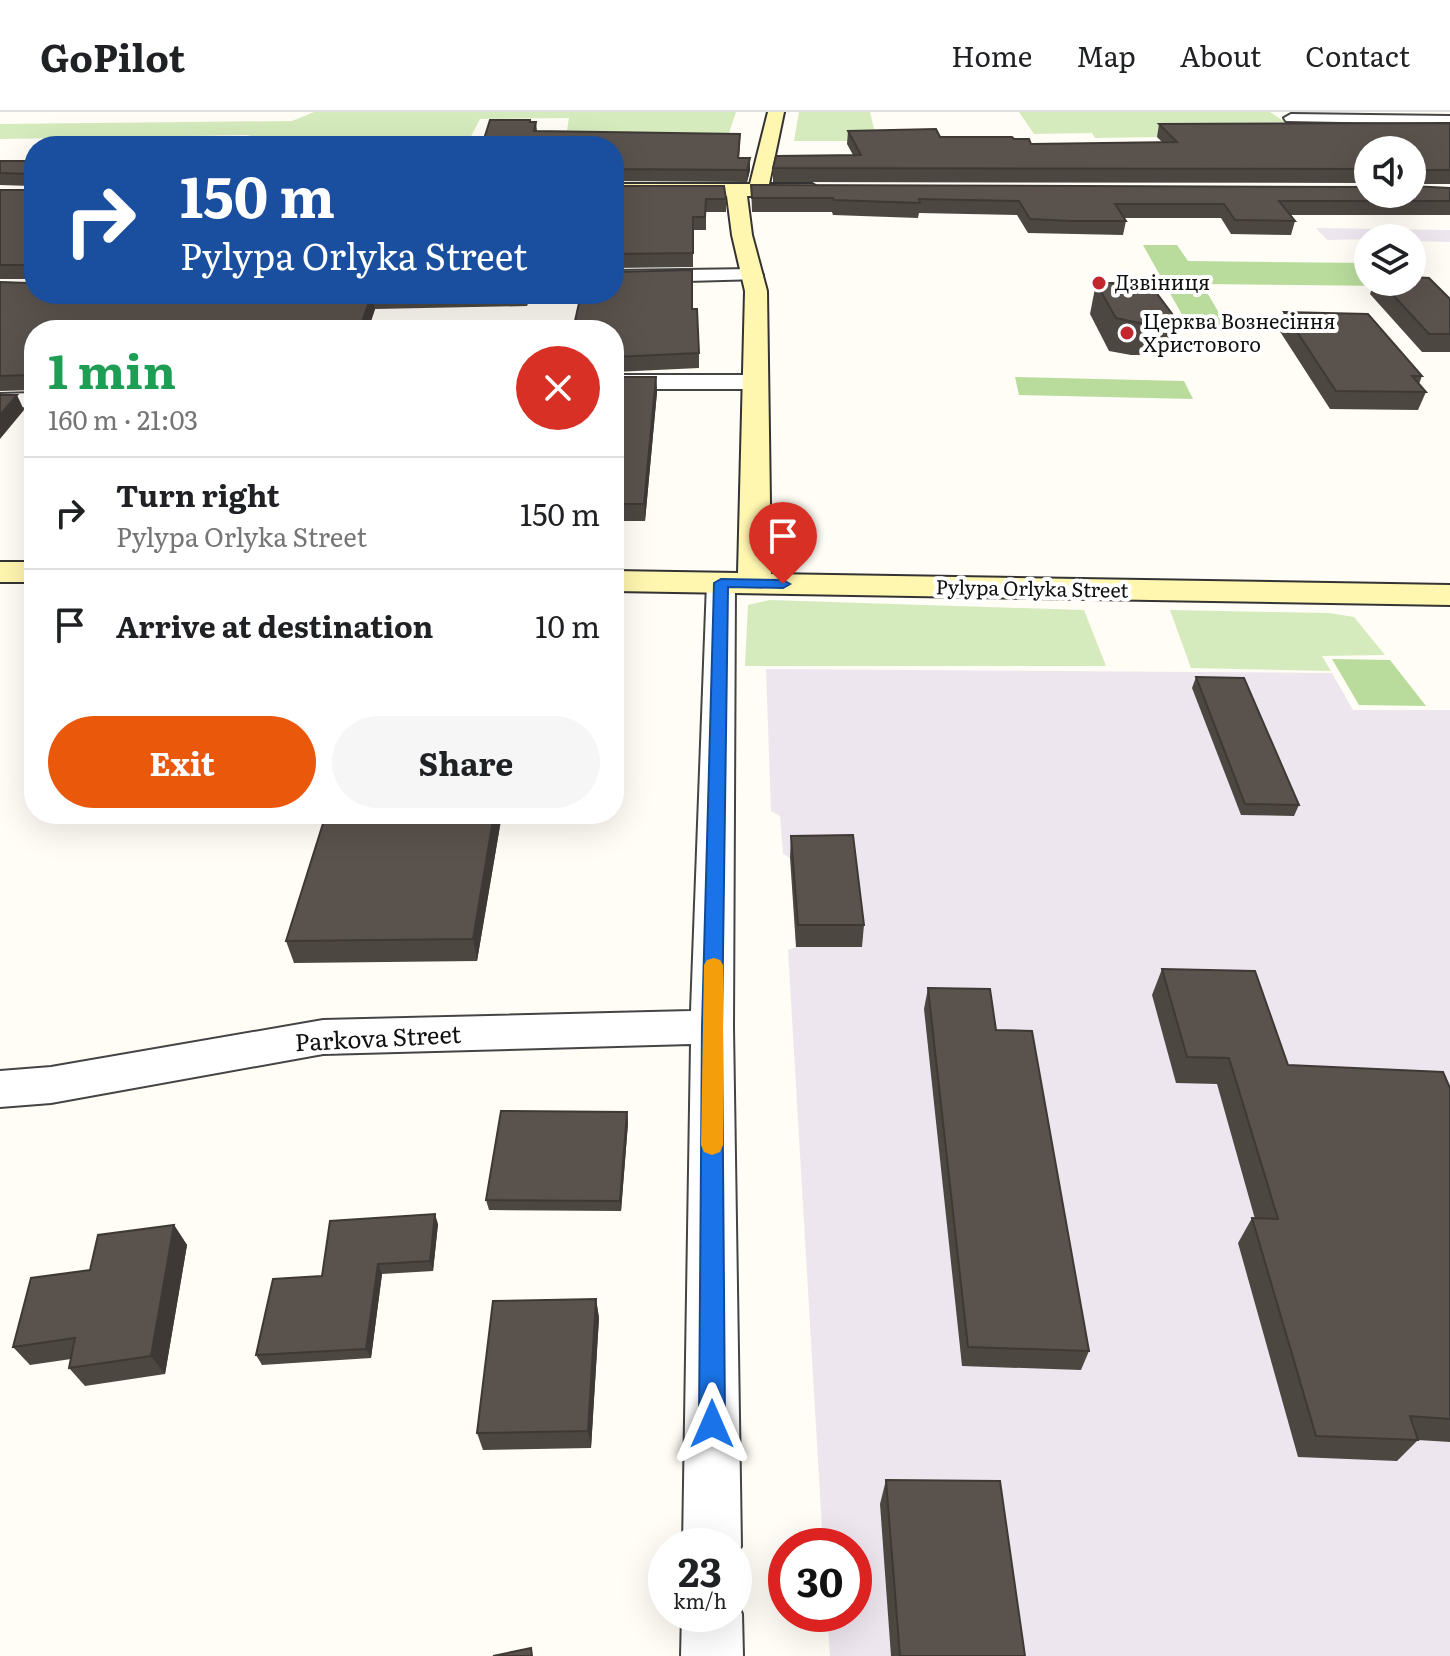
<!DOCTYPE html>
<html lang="en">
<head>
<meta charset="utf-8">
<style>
  body { margin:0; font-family:Literata,serif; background:#f6f6f6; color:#202124; height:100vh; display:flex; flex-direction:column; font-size:30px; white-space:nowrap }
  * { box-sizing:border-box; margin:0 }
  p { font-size:26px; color:#757577 }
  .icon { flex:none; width:44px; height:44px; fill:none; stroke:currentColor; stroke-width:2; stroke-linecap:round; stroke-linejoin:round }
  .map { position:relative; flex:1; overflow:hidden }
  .sheet { position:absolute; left:24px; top:208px; width:600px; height:504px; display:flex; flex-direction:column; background:#fff; border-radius:32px; box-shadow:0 8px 32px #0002 }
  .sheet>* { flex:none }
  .guide { position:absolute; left:24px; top:24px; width:600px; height:168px; border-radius:32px; box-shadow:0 8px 32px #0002; background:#1a4fa0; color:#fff; overflow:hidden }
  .fabs { position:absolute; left:1354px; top:24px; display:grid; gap:16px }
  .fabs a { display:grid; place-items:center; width:72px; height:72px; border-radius:50%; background:#fff; box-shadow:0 8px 32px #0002; font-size:40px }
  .speed { position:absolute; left:648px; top:1416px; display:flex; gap:16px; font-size:40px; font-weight:700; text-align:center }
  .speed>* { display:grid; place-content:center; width:104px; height:104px; border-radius:50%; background:#fff; box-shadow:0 8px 32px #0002; line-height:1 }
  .speed small { font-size:20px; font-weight:400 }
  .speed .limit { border:12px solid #d22; background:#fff; color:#111 }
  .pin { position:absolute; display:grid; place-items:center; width:68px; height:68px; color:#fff; margin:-82px -34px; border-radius:50% 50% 50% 0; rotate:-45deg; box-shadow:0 0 8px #0007 }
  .pin .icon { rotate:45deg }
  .me { position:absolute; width:88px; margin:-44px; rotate:0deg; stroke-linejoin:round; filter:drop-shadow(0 0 6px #0008) }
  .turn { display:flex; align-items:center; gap:28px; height:168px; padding:0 24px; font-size:36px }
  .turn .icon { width:104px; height:104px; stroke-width:2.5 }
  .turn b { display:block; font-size:56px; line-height:68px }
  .round { display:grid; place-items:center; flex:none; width:84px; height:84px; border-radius:42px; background:#f6f6f6 }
  .overview { display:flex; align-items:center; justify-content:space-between; height:136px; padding:0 24px }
  h1 { font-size:48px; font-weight:700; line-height:60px; color:#1e9e55 }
  .primary-button { display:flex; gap:16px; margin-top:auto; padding:16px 24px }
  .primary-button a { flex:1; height:92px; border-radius:48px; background:#ea580c; color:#fff; font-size:32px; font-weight:700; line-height:92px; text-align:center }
  .primary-button a+a { background:#f6f6f6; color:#202124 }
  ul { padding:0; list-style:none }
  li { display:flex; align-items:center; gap:24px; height:112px; padding:0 24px; border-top:2px solid #e0e0e0 }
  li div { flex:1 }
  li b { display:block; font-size:30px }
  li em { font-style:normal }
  header { display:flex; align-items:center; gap:48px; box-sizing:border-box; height:112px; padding:0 40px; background:#fff; border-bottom:2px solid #e0e0e0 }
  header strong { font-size:38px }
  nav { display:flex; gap:44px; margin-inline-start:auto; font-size:28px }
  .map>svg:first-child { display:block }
  .industrial { fill:#eee6ef }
  .green { fill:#d5ebbd }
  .forest { fill:#b9dc9c }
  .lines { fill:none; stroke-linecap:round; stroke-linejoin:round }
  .street-casing { stroke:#444; stroke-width:4 }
  .secondary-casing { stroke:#333; stroke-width:4 }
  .street { fill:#fff; fill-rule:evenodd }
  .secondary { fill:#fff6b0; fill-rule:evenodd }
  .wall { fill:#4d4742 }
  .shaded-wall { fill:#3f3936 }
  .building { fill:#5a524d; stroke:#3f3936; stroke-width:2 }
  .route { fill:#1a73e8; stroke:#114b97; stroke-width:2 }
  .slow { fill:#f59e0b }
  .poi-dot { fill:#c4262e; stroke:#fff; stroke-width:3 }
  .labels { text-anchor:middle; stroke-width:8; stroke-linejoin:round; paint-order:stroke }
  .far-poi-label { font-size:20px; fill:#111; stroke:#fff; text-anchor:start }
  .far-street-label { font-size:20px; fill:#111; stroke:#fff }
  .street-label { font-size:24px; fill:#111; stroke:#fff }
</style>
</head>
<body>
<header>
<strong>GoPilot</strong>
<nav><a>Home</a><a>Map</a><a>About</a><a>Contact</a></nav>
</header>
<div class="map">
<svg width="1450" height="1544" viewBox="0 0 1450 1544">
  <rect width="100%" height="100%" fill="#fffdf5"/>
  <g class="industrial">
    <polygon points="1316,116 1450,118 1450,130 1412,129 1412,126 1327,128"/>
    <polygon points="766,557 1332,561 1353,598 1450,598 1450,1544 830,1544 827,1502 854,1502 854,1434 823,1434 788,838 796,835 790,746 783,742 780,704 771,699"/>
  </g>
  <g class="green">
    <polygon points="314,0 736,0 726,30 565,30 569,6 480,7 468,30 279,30 247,23 0,27 0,12 292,9"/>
    <polygon points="799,0 870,0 877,29 794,29"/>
    <polygon points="1019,0 1270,0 1285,10 1224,11 1231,24 1095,26 1092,21 1034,22"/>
    <polygon points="769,488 1084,498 1106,554 745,554 748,493"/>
    <polygon points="1170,498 1329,501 1354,505 1385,543 1322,544 1331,559 1191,556"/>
  </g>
  <g class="forest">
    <polygon points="1143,133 1177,133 1188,149 1368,151 1368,170 1384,170 1388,174 1202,172 1229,218 1190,217"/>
    <polygon points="1015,265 1184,269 1193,287 1019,283"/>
    <polygon points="1332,547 1390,548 1426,594 1359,593"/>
  </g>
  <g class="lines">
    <g class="street-casing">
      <g id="street">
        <polygon points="1291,2 1450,4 1450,12 1286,9 1284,6"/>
        <polygon points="753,157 763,163 760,167 614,171 614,159"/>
        <polygon points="614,263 754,263 762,265 765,270 762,275 754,277 614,277"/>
        <polygon points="34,281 34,295 0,296 0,282"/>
        <polygon points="721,462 731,465 735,471 733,915 741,1434 734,1451 734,1434 683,1434 691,932 323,942 51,991 0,995 0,959 51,955 323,908 691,899 707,471 711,465"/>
        <polygon points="734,1482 742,1502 743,1544 681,1544 682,1502 734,1502"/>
      </g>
    </g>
    <g class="secondary-casing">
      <g id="secondary">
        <polygon points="768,0 784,0 769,72 812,72 822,78 812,84 747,84 752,123 767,179 771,462 1450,473 1450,493 614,479 614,459 738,461 745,179 732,123 727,84 614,84 614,72 750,72"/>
        <rect x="0" y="450" width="34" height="20"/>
      </g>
    </g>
    <use href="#street" class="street"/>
    <use href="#secondary" class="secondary"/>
  </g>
  <g class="wall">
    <polygon points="530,8 531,10 536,10 537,19 740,33 739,46 750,46 750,58 747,70 614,69 614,34 484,27"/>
    <polygon points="1450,11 1450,72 1412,72 1368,38 1368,71 773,70 773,56 853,43 847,32 848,19 940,25 1014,27 1031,32 1162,30 1157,25 1159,12"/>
    <polygon points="0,49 34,49 34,182 530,182 527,194 375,197 368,218 34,218 34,278 0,279 0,170 29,171 30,167 0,167 0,78 29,78 32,75 32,74 0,73"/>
    <polygon points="751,73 1450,76 1450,103 1290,103 1295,109 1291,123 1231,122 1221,106 1124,106 1126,109 1123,123 1028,121 1017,103 919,101 918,106 833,103 832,100 752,100"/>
    <polygon points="614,74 726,87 726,100 706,100 706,118 693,118 693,155 614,156"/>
    <polygon points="1374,170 1412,170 1450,187 1450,240 1422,240 1370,182"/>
    <polygon points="1096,171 1179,211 1171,243 1131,243 1109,239 1090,202"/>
    <polygon points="692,197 699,241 699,256 614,260 614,218"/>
    <polygon points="1284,200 1422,264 1419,272 1426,280 1418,298 1330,297 1279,218"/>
    <polygon points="614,265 656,265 657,280 645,409 614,409"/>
    <polygon points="1196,565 1299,693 1294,704 1241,703 1192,576"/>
    <polygon points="502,702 477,849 294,851 286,829"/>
    <polygon points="791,724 864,813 862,835 796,835 790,745"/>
    <polygon points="1162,857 1288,953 1450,976 1450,1330 1418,1328 1397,1349 1298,1345 1238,1131 1252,1106 1255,1107 1217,972 1176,971 1152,883"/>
    <polygon points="928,876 1089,1239 1081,1258 962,1254 924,897"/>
    <polygon points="627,1000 628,1011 621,1099 489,1098 486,1088"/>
    <polygon points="438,1112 433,1159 382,1162 371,1246 262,1253 256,1243 322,1164"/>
    <polygon points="174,1113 187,1133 165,1262 85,1274 69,1256 71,1247 30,1253 13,1235"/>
    <polygon points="596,1187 599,1206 591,1336 483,1338 477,1321"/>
    <polygon points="886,1368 1025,1544 891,1544 880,1392"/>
  </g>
  <g class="shaded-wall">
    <polygon points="750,46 750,58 747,70 747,58"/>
    <polygon points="372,182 375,197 368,218 359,218"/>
    <polygon points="525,182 530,182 527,194"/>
    <polygon points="656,265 657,280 645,409 644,392"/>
    <polygon points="17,283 24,298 0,327 0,303"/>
    <polygon points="494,702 502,702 477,849 473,827"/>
    <polygon points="627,1000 628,1011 621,1099 620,1089"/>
    <polygon points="435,1102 438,1112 433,1159 430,1149"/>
    <polygon points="174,1113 187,1133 165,1262 151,1244"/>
    <polygon points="378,1152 382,1162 371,1246 366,1237"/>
    <polygon points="596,1187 599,1206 591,1336 588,1319"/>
  </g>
  <g class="building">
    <polygon points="490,8 530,8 530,10 536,10 534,19 740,22 738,46 750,46 747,58 614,57 614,34 424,34 426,28 484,27"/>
    <polygon points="1450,11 1450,58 1417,58 1414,65 1412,66 1412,38 1368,38 1368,57 773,56 776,44 861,43 848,19 936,17 940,25 1012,25 1014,27 1029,27 1031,32 1177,30 1159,12"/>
    <polygon points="0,49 34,49 34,182 399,182 372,182 359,218 34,218 34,263 31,267 28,263 0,264 0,170 29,171 32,156 29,153 0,153 0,78 29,78 32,75 32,62 0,61"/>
    <polygon points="751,73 1368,75 1368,82 1412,82 1412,74 1450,76 1450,89 1279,89 1295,109 1235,108 1224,92 1115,92 1126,109 1071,109 1030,107 1019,89 919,87 920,91 834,88 833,86 752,86"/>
    <polygon points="614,74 724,74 726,87 706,87 705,105 693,105 693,141 614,142"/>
    <polygon points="692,158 692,197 697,197 699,241 614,245 614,218 573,218 581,182 614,182 614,160"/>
    <polygon points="1412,165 1429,166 1450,187 1450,222 1429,222 1381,170 1412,170"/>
    <polygon points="1096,171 1149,171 1179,211 1139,211 1116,206"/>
    <polygon points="1284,200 1368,202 1422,264 1412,264 1426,280 1336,279"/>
    <polygon points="614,265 656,265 644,392 614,392"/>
    <polygon points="0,283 17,283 0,303"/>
    <polygon points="1196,565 1244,566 1299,693 1245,692"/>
    <polygon points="326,702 494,702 473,827 286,829"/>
    <polygon points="853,723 864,813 798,813 791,724"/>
    <polygon points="1162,857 1255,859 1288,953 1443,960 1450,976 1450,1307 1410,1304 1418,1328 1316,1324 1252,1106 1278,1107 1229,946 1187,945"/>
    <polygon points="928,876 990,877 996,918 1032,919 1089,1239 968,1235"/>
    <polygon points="501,999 627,1000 620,1089 486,1088"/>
    <polygon points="435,1102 430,1149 378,1152 366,1237 256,1243 273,1167 322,1164 330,1109"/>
    <polygon points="174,1113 151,1244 69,1256 75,1226 13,1235 31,1166 90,1158 98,1123"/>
    <polygon points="596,1187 588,1319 477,1321 493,1189"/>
    <polygon points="886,1368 1000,1369 1025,1544 900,1544"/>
    <polygon points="531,1536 532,1544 493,1544"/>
  </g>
  <polygon class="route" points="721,467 783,468 790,472 783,476 728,475 722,915 725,1312 721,1321 712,1325 703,1321 699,1312 702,915 714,471"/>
  <polygon class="slow" points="714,846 720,848 723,853 723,1033 720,1040 712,1043 704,1040 701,1033 704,853 707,848"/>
  <g class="poi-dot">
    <circle cx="1099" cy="171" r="8"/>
    <circle cx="1127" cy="221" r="8"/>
  </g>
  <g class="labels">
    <g class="far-poi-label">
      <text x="1115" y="178">Дзвіниця</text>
      <text x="1143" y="217">Церква Вознесіння<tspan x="1143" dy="23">Христового</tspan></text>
    </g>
    <g class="far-street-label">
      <text transform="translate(1032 477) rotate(1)" y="7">Pylypa Orlyka Street</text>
    </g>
    <g class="street-label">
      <text transform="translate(378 927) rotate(-3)" y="8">Parkova Street</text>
    </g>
  </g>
</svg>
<div class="fabs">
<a><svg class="icon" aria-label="sound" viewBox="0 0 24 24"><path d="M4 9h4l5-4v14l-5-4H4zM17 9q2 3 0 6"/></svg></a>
<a><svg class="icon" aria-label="layers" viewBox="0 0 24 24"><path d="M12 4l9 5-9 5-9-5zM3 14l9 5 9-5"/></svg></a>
</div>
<div class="speed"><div>23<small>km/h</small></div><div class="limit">30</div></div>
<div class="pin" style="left:783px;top:472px;background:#d93025"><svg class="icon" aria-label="arrive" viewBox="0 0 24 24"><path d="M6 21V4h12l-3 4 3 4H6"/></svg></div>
<svg class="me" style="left:712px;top:1312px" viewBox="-20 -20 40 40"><path d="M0-17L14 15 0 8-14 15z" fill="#1a73e8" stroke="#fff" stroke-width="4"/></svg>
<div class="guide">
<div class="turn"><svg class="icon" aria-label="right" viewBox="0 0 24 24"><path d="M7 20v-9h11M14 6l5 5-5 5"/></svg><div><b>150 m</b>Pylypa Orlyka Street</div></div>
</div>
<section class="sheet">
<div class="overview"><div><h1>1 min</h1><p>160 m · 21:03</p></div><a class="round" style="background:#d93025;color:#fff"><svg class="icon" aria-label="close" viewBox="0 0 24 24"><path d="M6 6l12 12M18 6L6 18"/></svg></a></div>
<ul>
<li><svg class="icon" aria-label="right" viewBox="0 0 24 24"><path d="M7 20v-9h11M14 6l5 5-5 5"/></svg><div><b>Turn right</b><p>Pylypa Orlyka Street</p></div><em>150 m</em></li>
<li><svg class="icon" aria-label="arrive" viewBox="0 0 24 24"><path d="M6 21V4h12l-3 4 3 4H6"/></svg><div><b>Arrive at destination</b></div><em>10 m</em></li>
</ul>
<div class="primary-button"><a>Exit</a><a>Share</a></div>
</section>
</div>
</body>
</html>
